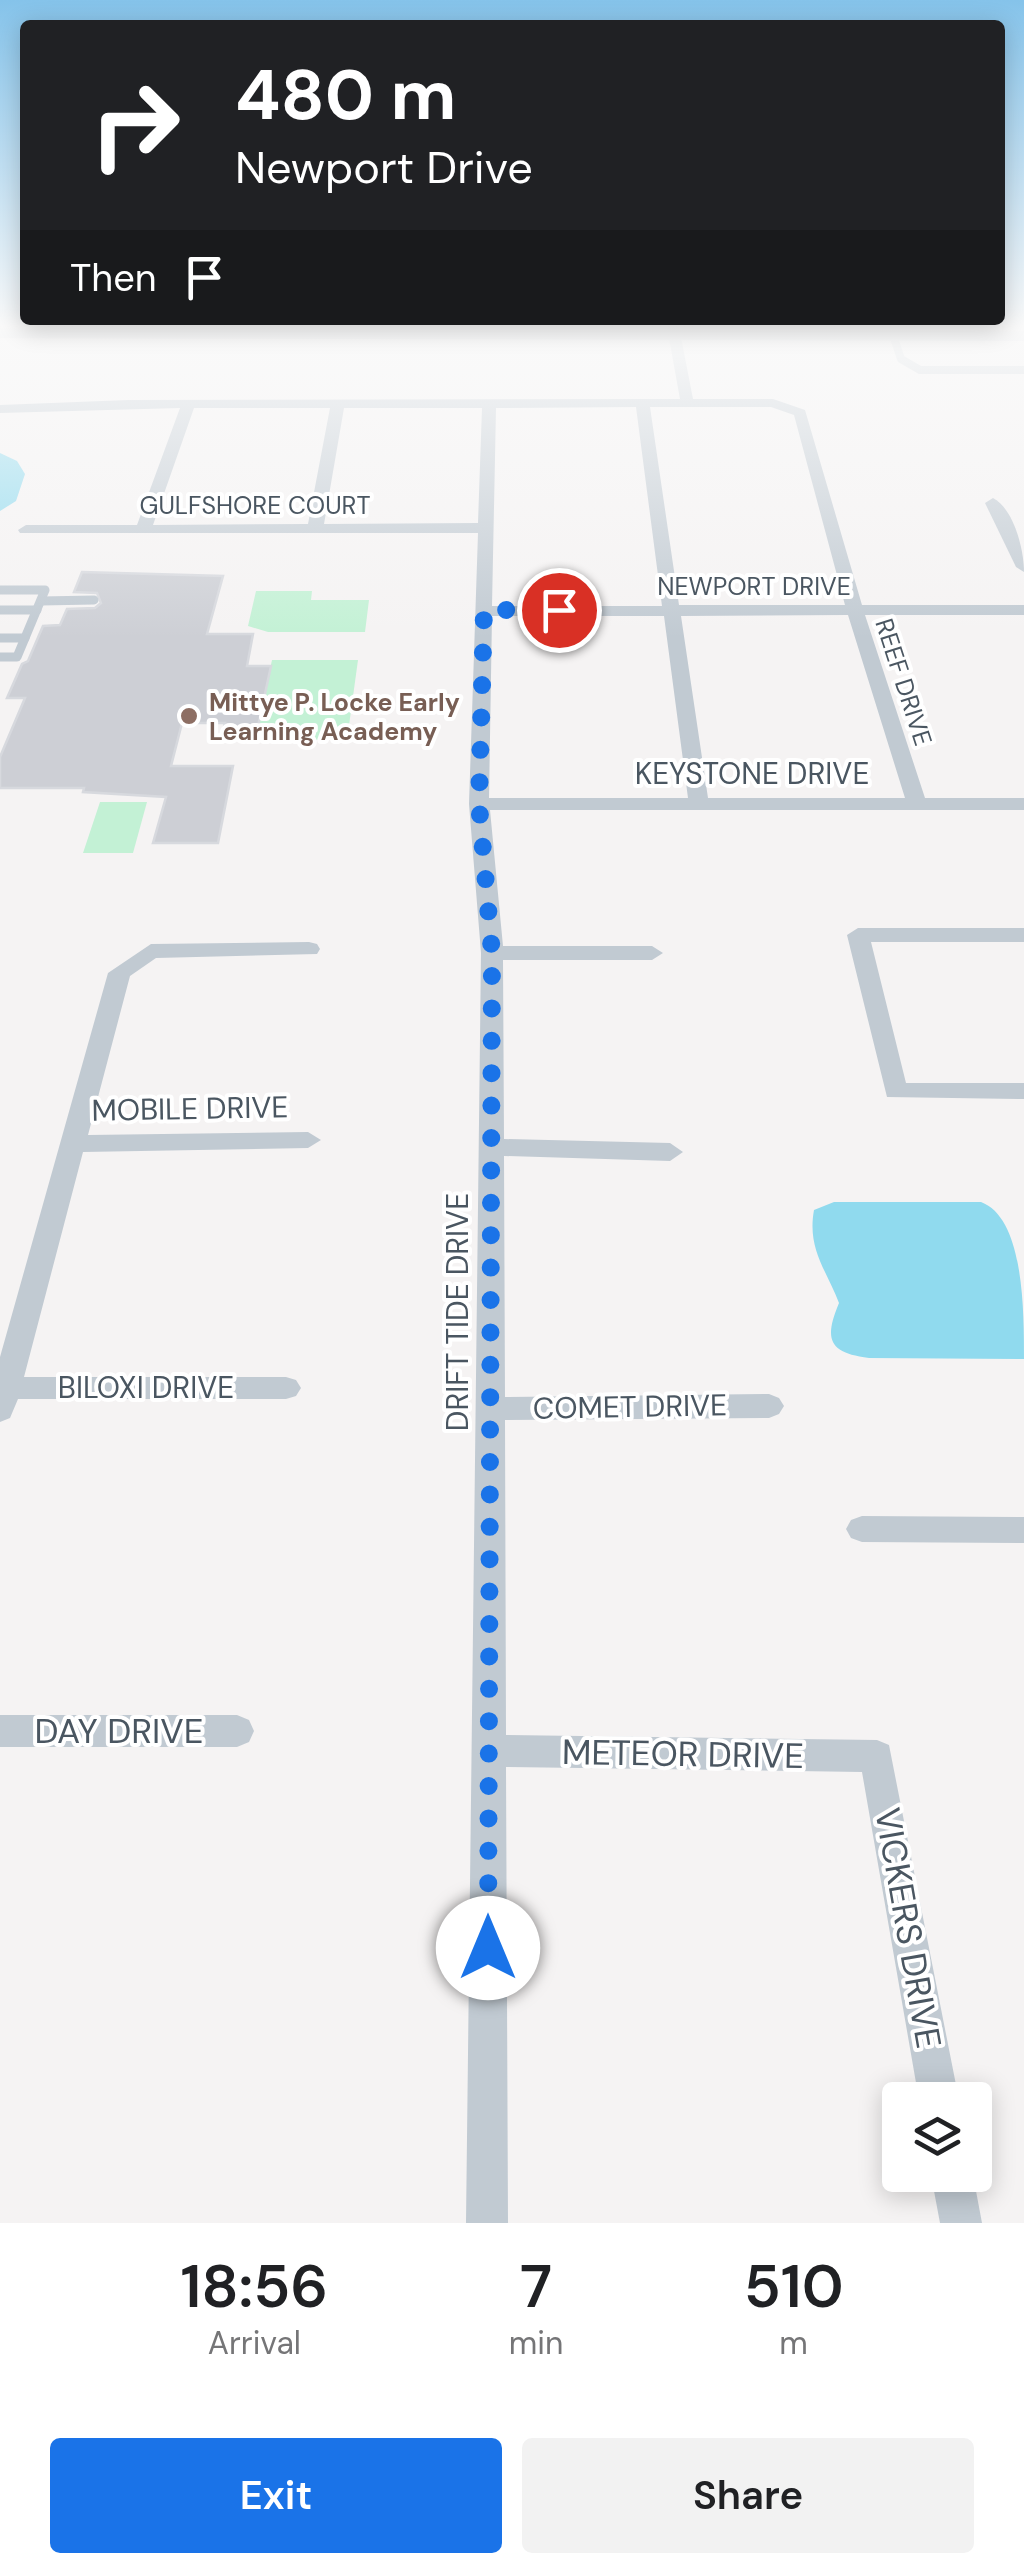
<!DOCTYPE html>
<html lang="en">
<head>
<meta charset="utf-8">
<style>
  body { margin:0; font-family:"DM Sans",sans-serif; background:#f2f2f2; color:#202124; height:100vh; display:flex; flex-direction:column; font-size:38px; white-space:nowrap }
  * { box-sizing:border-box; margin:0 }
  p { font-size:32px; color:#757577 }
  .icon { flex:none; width:55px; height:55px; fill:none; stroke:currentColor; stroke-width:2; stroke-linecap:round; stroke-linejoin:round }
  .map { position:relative; height:2223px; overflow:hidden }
  .panel { display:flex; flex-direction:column; background:#fff; flex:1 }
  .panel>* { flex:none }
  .guide { position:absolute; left:20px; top:20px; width:985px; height:305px; border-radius:10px; box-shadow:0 5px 25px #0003; background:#202124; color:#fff; overflow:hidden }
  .buttons { position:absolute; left:882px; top:2082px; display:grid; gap:20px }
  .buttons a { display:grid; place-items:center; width:110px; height:110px; border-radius:10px; background:#fff; box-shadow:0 5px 25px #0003; font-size:50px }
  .pin { position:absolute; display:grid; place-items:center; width:85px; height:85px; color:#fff; margin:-42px; border:5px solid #fff; border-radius:50%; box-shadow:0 2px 10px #0007 }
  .me { position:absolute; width:110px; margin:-55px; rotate:0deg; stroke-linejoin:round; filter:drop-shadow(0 0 8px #0008) }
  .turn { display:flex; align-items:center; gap:35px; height:210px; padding:0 50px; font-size:45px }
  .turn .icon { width:130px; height:130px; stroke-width:2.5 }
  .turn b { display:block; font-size:70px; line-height:85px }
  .then { display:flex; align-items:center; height:95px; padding:0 50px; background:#0003; gap:20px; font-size:38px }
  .eta { display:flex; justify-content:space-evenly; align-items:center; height:170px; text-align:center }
  .eta b { font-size:60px; font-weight:600; line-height:70px }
  .primary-button { display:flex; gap:20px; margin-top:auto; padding:20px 50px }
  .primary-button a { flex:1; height:115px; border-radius:10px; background:#1a73e8; color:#fff; font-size:40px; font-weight:600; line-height:115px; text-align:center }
  .primary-button a+a { background:#f2f2f2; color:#202124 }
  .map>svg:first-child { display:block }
  .green { fill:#c3f1d5 }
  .water { fill:#90daee }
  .building { fill:#cdcfd5; stroke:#d7d9de; stroke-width:2.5 }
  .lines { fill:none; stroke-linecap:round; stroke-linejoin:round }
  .lane-far1 { stroke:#c1cad2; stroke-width:8 }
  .lane { stroke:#c1cad2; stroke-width:9 }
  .street { fill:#c1cad2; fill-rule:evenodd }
  .secondary { fill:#c1cbd6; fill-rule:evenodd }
  .route { stroke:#1a73e8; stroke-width:18; stroke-dasharray:0 32.4 }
  .education-dot { fill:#8d6e63; stroke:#fff; stroke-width:4 }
  .labels { text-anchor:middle; stroke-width:8; stroke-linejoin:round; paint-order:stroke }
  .far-street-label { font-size:25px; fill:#4a5661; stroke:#fff }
  .far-education-label { font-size:25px; font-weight:bold; fill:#785e54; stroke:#fff; text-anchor:start }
  .street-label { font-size:30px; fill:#4a5661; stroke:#fff }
  .near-street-label { font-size:35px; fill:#4a5661; stroke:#fff }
</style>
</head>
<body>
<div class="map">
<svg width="1024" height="2223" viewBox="0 0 1024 2223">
  <rect width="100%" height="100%" fill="#f5f3f3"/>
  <g class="green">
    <polygon points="256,591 312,591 311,600 369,600 365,632 268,632 248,626"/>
    <polygon points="272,660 358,660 347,740 255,740"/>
    <polygon points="100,802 147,802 133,853 83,853"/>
  </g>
  <g class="water">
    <polygon points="0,453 17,461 25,474 16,501 0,511"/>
    <path d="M834,1202H981C1024,1218 1024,1310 1024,1359L869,1358C828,1353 824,1339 839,1303C826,1269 807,1249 814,1210Z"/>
  </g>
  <polygon class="building" points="82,572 223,576 207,634 253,634 247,666 271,666 255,740 220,740 225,723 182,723 171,766 233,766 218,843 153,843 166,797 83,792 84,788 0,788 0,757 25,698 7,698 22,664 28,661 43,626 60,625 67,609 95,608 101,603 97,593 74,592"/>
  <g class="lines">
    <polyline class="lane-far1" points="893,335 901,359 920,370 1024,370"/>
    <g class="lane">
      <polyline points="0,590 45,590 17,657 0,657"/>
      <polyline points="41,601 94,600"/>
      <polyline points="0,610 37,610"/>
      <polyline points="0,638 25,638"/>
    </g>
    <g class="street">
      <path d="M667,327H679L693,399H773L805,410L862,605H1024V615H865L925,798H1024V810H490L503,946H652L663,953L652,960H503L504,1139L670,1143L683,1152L670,1161L504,1156L505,1397L769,1394L779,1398L784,1406L779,1414L769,1418L505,1420L506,1735L877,1740L889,1745L959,2100H919L862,1772L506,1767L508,2223H466L481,953L469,804L478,533H20L18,530L26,525H137L180,408L0,413V405L128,400L680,399ZM636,407L662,606H492L496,408ZM650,407H771L794,415L845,605H679ZM194,408H330L308,524L153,525ZM344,408H482L478,523L324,524ZM848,615L905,798H708L681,616ZM492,616H664L688,798H489Z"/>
      <path d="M993,498C1014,509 1024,550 1024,572L1016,567L985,503Z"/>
      <polygon points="858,928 1024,928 1024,942 871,942 906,1083 1024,1083 1024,1099 887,1097 847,935"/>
      <polygon points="309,942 317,944 320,949 317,954 156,958 130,976 88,1135 308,1132 321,1140 308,1148 83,1152 24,1377 286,1377 296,1380 301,1388 296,1396 286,1399 18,1399 10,1418 0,1422 0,1357 108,973 151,944"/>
      <polygon points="862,1516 1024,1517 1024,1543 862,1542 851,1538 846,1529 851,1520"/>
      <polygon points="0,1715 237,1715 249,1720 254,1731 249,1742 237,1747 0,1747"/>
      <polygon points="931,2175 973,2175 982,2223 940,2223"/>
    </g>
    <polygon class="secondary" points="0,328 1024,331 1024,341 0,338"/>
  </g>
  <linearGradient id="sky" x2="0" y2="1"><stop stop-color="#85c3ea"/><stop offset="0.51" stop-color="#fafafa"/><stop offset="1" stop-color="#fafafa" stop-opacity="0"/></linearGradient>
  <rect width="1024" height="638" fill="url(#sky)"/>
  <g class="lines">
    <polyline class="route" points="488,1948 492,953 479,804 484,610 559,610"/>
  </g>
  <circle class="education-dot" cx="189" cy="716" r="10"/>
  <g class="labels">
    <g class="far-street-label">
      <text x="255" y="514">GULFSHORE COURT</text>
      <text x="754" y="595">NEWPORT DRIVE</text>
      <text transform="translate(904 682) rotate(72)" y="9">REEF DRIVE</text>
    </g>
    <g class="far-education-label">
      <text x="209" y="711">Mittye P. Locke Early<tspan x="209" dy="29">Learning Academy</tspan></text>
    </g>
    <g class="street-label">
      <text x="752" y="784">KEYSTONE DRIVE</text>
      <text transform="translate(190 1109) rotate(-1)" y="10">MOBILE DRIVE</text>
      <text transform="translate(458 1312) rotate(-90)" y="10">DRIFT TIDE DRIVE</text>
      <text x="146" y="1398">BILOXI DRIVE</text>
      <text transform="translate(630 1407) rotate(-1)" y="10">COMET DRIVE</text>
    </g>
    <g class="near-street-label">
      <text x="119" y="1743">DAY DRIVE</text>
      <text transform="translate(683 1754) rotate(1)" y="12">METEOR DRIVE</text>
      <text transform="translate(908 1928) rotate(80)" y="12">VICKERS DRIVE</text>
    </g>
  </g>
</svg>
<div class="buttons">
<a><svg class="icon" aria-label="layers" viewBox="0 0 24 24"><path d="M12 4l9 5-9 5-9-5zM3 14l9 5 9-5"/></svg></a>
</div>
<div class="pin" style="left:559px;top:610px;background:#d93025"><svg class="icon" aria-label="arrive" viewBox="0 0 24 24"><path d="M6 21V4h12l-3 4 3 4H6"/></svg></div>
<svg class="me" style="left:488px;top:1948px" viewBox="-20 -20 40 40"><circle r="19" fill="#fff"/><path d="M0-13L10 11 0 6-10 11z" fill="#1a73e8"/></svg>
<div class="guide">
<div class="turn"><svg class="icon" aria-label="right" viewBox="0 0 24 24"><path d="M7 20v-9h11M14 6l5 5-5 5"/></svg><div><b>480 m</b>Newport Drive</div></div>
<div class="then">Then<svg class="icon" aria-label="arrive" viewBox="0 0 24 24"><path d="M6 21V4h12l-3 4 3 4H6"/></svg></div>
</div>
</div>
<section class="panel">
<div class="eta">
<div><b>18:56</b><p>Arrival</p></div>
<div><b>7</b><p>min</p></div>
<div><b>510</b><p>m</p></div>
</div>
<div class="primary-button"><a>Exit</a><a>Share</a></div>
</section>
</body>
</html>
